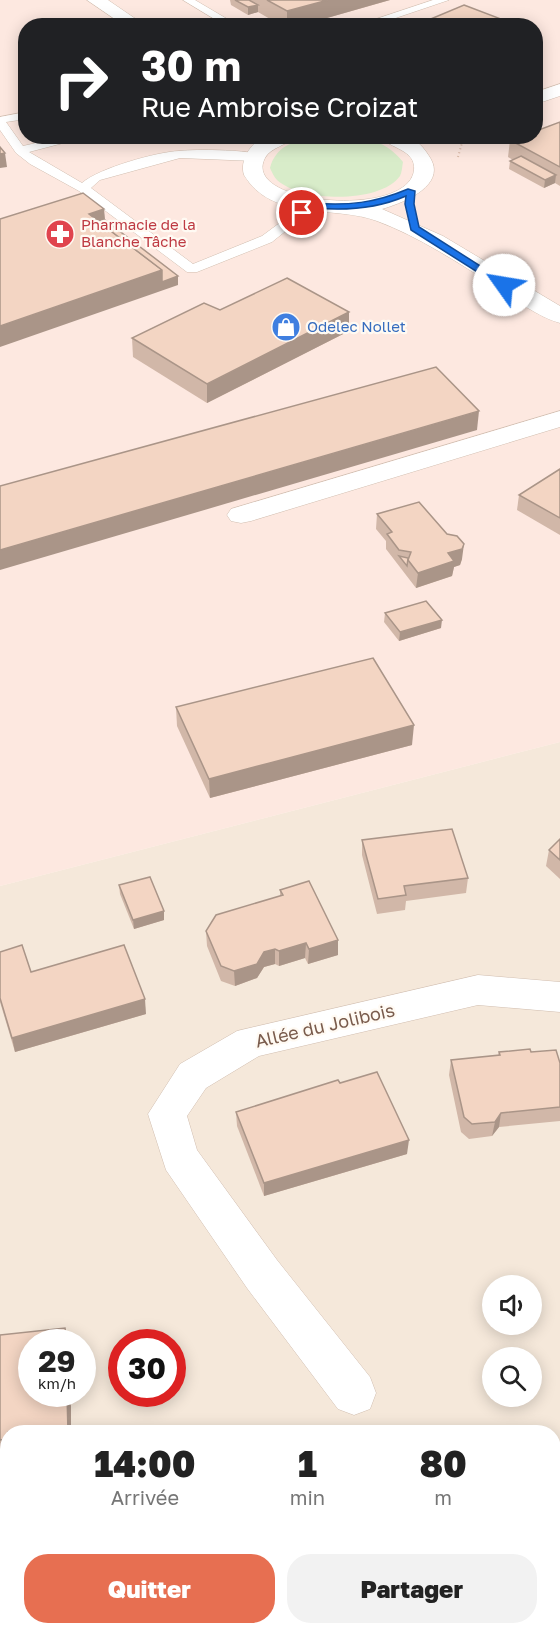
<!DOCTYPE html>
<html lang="fr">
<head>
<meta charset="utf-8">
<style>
  body { margin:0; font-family:"Golos Text",sans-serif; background:#f2f2f2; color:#222; height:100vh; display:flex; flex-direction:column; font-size:22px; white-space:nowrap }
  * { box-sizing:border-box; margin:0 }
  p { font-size:20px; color:#767676 }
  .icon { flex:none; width:33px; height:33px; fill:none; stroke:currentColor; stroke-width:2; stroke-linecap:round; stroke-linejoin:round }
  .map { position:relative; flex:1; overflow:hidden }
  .panel { position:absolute; left:0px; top:1425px; width:561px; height:210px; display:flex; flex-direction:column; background:#fff; border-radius:24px 24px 0 0; box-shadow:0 3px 15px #0003 }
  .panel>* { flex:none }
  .banner { position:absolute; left:18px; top:18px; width:525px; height:126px; border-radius:24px; box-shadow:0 3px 15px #0003; background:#202124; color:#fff; overflow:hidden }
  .fabs { position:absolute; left:482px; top:1275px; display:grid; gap:12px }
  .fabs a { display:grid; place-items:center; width:60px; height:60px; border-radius:50%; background:#fff; box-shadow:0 3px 15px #0003; font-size:30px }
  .speed { position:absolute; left:18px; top:1329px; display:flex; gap:12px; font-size:30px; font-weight:700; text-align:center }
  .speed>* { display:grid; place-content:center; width:78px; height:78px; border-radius:50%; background:#fff; box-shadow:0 3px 15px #0003; line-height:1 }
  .speed small { font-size:15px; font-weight:400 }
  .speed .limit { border:9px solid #d22; background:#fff; color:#111 }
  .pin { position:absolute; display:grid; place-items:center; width:51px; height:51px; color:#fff; margin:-26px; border:3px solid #fff; border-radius:50%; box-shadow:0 2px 6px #0007 }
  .me { position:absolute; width:66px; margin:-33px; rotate:302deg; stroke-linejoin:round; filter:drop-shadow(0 0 4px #0008) }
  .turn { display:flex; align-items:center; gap:21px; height:126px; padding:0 24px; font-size:27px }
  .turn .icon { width:78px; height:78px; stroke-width:2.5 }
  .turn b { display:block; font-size:42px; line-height:51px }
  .eta { display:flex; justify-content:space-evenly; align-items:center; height:102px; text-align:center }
  .eta b { font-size:36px; font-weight:800; line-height:42px }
  .primary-button { display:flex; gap:12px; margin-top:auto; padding:12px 24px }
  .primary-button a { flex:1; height:69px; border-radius:24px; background:#e76f51; color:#fff; font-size:24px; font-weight:800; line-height:69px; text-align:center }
  .primary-button a+a { background:#f2f2f2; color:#222 }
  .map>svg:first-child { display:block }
  .residential { fill:#f5e8da; fill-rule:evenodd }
  .commercial { fill:#fde8e0; fill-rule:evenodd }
  .green { fill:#d8ecc9 }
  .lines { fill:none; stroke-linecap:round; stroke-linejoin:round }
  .service-casing { stroke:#d1beb0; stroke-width:1 }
  .minor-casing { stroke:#d1beb0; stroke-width:1 }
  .path { stroke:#d9b8a5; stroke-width:2; stroke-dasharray:1 3; stroke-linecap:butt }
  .service { fill:#fff; fill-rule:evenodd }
  .minor { fill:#fff; fill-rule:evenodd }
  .wall { fill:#d1b7a8 }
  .shaded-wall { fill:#aa9588 }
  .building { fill:#f3d5c3; stroke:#aa9588; stroke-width:1.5 }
  .route { fill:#1a73e8; stroke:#114b97; stroke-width:1.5 }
  .labels { text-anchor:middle; stroke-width:4.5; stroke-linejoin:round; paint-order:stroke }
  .far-health-label { font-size:15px; fill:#be3a42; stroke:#fffaf3; text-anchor:start }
  .far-shop-label { font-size:15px; fill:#366cbe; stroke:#fffaf3; text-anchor:start }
  .street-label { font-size:18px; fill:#7a5c4d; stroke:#fffaf3 }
</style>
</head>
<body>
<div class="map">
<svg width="560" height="1635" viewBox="0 0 560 1635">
  <rect width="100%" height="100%" fill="#fdf6ec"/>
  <path class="residential" d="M560,742V1635H0V886ZM492,1286H531V1324H492ZM32,1342H82V1394H32ZM122,1342H172V1394H122ZM492,1358H531V1396H492ZM8,1432H554V1628H8Z"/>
  <path class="commercial" d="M0,0H560V742L0,886ZM26,26H536V136H26Z"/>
  <path class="green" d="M321,136C353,136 382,135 403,162C402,167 402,172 400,176C380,204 301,202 277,180C274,177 272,172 270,168C276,144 299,139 321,136Z"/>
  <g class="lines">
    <g class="service-casing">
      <g id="service">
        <polygon points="183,0 195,0 239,26 226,26"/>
        <polygon points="433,0 449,0 372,26 355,26"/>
        <path d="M26,112V119L6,122L23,146L66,136H90L29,152L82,183C99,168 157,152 179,151C199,149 241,150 259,154V160L255,161L180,158L100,180L91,188L193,264L262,236L308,202H316L318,205L272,242L197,272H187L79,191L30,164L16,153L0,130V117Z"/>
      </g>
    </g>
    <g class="minor-casing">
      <g id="minor">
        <polygon points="87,0 108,0 146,26 125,26"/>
        <polygon points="560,84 560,96 536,104 536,92"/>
        <path d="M294,136C287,146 271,147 265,158C240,205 409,219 414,170C416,149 389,149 380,136C389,136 400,135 409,137C417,140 424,148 429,156C449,185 403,203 382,209L443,236L560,306V323C538,317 516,300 497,287C458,263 420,237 377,221C335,205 272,222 244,175C239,160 252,140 268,136C276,135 286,136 294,136Z"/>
        <polygon points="560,411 560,427 251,521 241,523 231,521 227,515 231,509"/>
        <polygon points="478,975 560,982 560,1012 478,1005 259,1056 206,1088 187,1116 197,1150 277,1260 370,1377 376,1393 370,1409 354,1415 338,1409 247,1288 166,1170 148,1114 180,1064 237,1031"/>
        <polygon points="460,1628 509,1628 512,1635 463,1635"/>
      </g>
    </g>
    <polyline class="path" points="458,157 462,143 473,136"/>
    <use href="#service" class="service"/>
    <use href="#minor" class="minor"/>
  </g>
  <g class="wall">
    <polygon points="230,0 390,0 299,26 282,26 258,12 248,15 231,5"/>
    <polygon points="560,122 560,186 555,183 544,188 509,169 510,161 513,160 508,157 510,140"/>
    <polygon points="220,310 349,312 349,331 207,403 133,357 132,338"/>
    <polygon points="560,469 560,535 517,510 519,495"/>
    <polygon points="377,514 462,559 460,565 454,567 452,576 416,588 386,549 386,541 376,529"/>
    <polygon points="385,613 441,628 399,641 384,622"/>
    <polygon points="176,707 412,745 210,798 177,726"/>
    <polygon points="560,839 560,879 546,866 549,850"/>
    <polygon points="362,840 468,878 466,893 406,901 405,910 377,914 362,855"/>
    <polygon points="119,885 164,911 164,920 134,929 120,894"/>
    <polygon points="280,890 338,940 338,955 308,964 305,958 279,966 275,964 264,967 257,978 235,986 221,981 207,946 206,931 280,896"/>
    <polygon points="0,952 31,972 146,1014 15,1052 0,1002"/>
    <polygon points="499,1052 531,1052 560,1063 560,1121 499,1127 492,1136 469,1139 461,1132 449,1075 451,1060 498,1055"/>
    <polygon points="340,1083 407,1154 264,1196 237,1126 236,1112"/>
    <polygon points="65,1328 68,1340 32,1394 65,1394 71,1406 71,1432 8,1432 8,1451 0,1452 0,1335"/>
    <polygon points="554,1443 560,1444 560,1532 554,1530"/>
    <polygon points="65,1628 318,1635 68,1635"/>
  </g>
  <g class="shaded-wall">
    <polygon points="328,0 390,0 299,26 287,26 287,11"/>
    <polygon points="258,5 258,12 248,15 248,7"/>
    <polygon points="5,153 7,167 0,168 0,154"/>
    <polygon points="556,175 555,183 544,188 545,180"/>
    <polygon points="104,209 106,229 89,214"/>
    <polygon points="162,270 178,276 178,285 0,347 0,326"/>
    <polygon points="349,312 349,331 207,403 207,384"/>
    <polygon points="479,411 477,430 0,570 0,550"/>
    <polygon points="464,544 462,559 460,565 454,567 452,576 416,588 418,573"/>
    <polygon points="442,620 441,628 399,641 400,632"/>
    <polygon points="414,725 412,745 210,798 209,779"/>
    <polygon points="164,911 164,920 134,929 133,920"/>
    <polygon points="338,940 338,955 308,964 309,949"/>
    <polygon points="306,943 305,958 279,966 279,951"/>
    <polygon points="275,949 275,964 264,967 257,978 235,986 234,971 264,952"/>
    <polygon points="145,999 146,1014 15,1052 12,1038"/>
    <polygon points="501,1113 499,1127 492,1136 495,1122"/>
    <polygon points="409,1140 407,1154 264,1196 264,1183"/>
    <polygon points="65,1328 68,1340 69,1342 66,1342"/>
    <polygon points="67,1394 71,1406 71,1432 68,1432"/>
  </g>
  <g class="building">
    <polygon points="235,0 249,0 258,5 248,7"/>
    <polygon points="267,0 328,0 287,11"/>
    <polygon points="464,5 519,26 414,26"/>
    <polygon points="560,122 560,167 510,140 519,136 536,136 536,131"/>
    <polygon points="0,147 5,153 0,154"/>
    <polygon points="521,156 556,175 545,180 510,161"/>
    <polygon points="83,193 104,209 89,214 162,270 0,326 0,219"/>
    <polygon points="105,220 178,276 162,282 162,270 99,222"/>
    <polygon points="287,278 349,312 207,384 132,338 204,303 220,310"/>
    <polygon points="436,367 479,411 0,550 0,486"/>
    <polygon points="560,469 560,518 519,495"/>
    <polygon points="419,502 447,534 457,536 464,544 462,549 448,553 454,561 418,573 408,560 411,552 399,550 387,534 392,532 377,514"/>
    <polygon points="399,556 408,558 407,566"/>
    <polygon points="426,601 442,620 400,632 385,613"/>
    <polygon points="373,658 414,725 209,779 176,707"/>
    <polygon points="452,829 468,878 404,886 406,895 378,899 362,840"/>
    <polygon points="560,839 560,860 549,850"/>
    <polygon points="150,877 164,911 133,920 119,885"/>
    <polygon points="309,881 338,940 309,949 306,943 279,951 275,949 264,952 257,964 234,971 221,966 206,931 216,915 283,895 280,890"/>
    <polygon points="22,945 31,972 124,945 145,999 12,1038 0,998 0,952"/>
    <polygon points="530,1049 531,1052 556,1050 560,1063 560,1107 501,1113 495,1122 472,1124 464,1117 451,1060 500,1055 499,1052"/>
    <polygon points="377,1072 409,1140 264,1183 236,1112 338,1080 340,1083"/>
    <polygon points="65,1328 66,1342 32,1342 32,1394 67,1394 68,1432 8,1432 8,1439 0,1440 0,1335"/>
    <polygon points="554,1443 560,1444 560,1520 554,1518"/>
    <polygon points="65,1628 318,1628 317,1635 94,1635"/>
  </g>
  <path class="route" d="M408,189L415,191L414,204L419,227L507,283V287H501L411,230L405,204L406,196C376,209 346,211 314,208L306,215L298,213L312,203C348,206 375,203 408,189Z"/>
  <defs>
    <g id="pharmacy-disc" transform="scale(1.5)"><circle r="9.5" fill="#e0444e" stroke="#fffaf3"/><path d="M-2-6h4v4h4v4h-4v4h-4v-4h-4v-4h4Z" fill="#fff"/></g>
    <g id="shop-disc" transform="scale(1.5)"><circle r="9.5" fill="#3f7fe0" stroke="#fffaf3"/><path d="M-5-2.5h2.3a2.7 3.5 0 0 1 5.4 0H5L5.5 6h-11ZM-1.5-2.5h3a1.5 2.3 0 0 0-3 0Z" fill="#fff"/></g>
  </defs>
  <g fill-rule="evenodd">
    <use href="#pharmacy-disc" x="60" y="234"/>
    <use href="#shop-disc" x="286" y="327"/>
  </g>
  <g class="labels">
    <g class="far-health-label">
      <text x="81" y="230">Pharmacie de la<tspan x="81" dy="17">Blanche Tâche</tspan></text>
    </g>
    <g class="far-shop-label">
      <text x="307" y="332">Odelec Nollet</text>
    </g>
    <g class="street-label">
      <text transform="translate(325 1026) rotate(-13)" y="6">Allée du Jolibois</text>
    </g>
  </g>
</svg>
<div class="fabs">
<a><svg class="icon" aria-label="sound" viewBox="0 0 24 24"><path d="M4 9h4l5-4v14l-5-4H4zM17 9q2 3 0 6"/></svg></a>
<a><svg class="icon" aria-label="search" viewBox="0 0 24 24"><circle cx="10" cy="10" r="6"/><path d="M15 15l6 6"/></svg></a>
</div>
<div class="speed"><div>29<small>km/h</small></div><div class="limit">30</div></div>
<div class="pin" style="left:302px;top:213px;background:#d93025"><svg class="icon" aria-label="arrive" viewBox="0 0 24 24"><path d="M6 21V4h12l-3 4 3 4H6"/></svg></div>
<svg class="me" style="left:504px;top:285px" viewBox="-20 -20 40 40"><circle r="19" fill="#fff"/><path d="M0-13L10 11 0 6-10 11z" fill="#1a73e8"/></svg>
<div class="banner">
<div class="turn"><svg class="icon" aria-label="right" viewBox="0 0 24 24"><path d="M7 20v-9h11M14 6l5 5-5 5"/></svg><div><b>30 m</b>Rue Ambroise Croizat</div></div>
</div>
<section class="panel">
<div class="eta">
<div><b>14:00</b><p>Arrivée</p></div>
<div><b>1</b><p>min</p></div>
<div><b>80</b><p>m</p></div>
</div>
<div class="primary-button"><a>Quitter</a><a>Partager</a></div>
</section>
</div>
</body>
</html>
